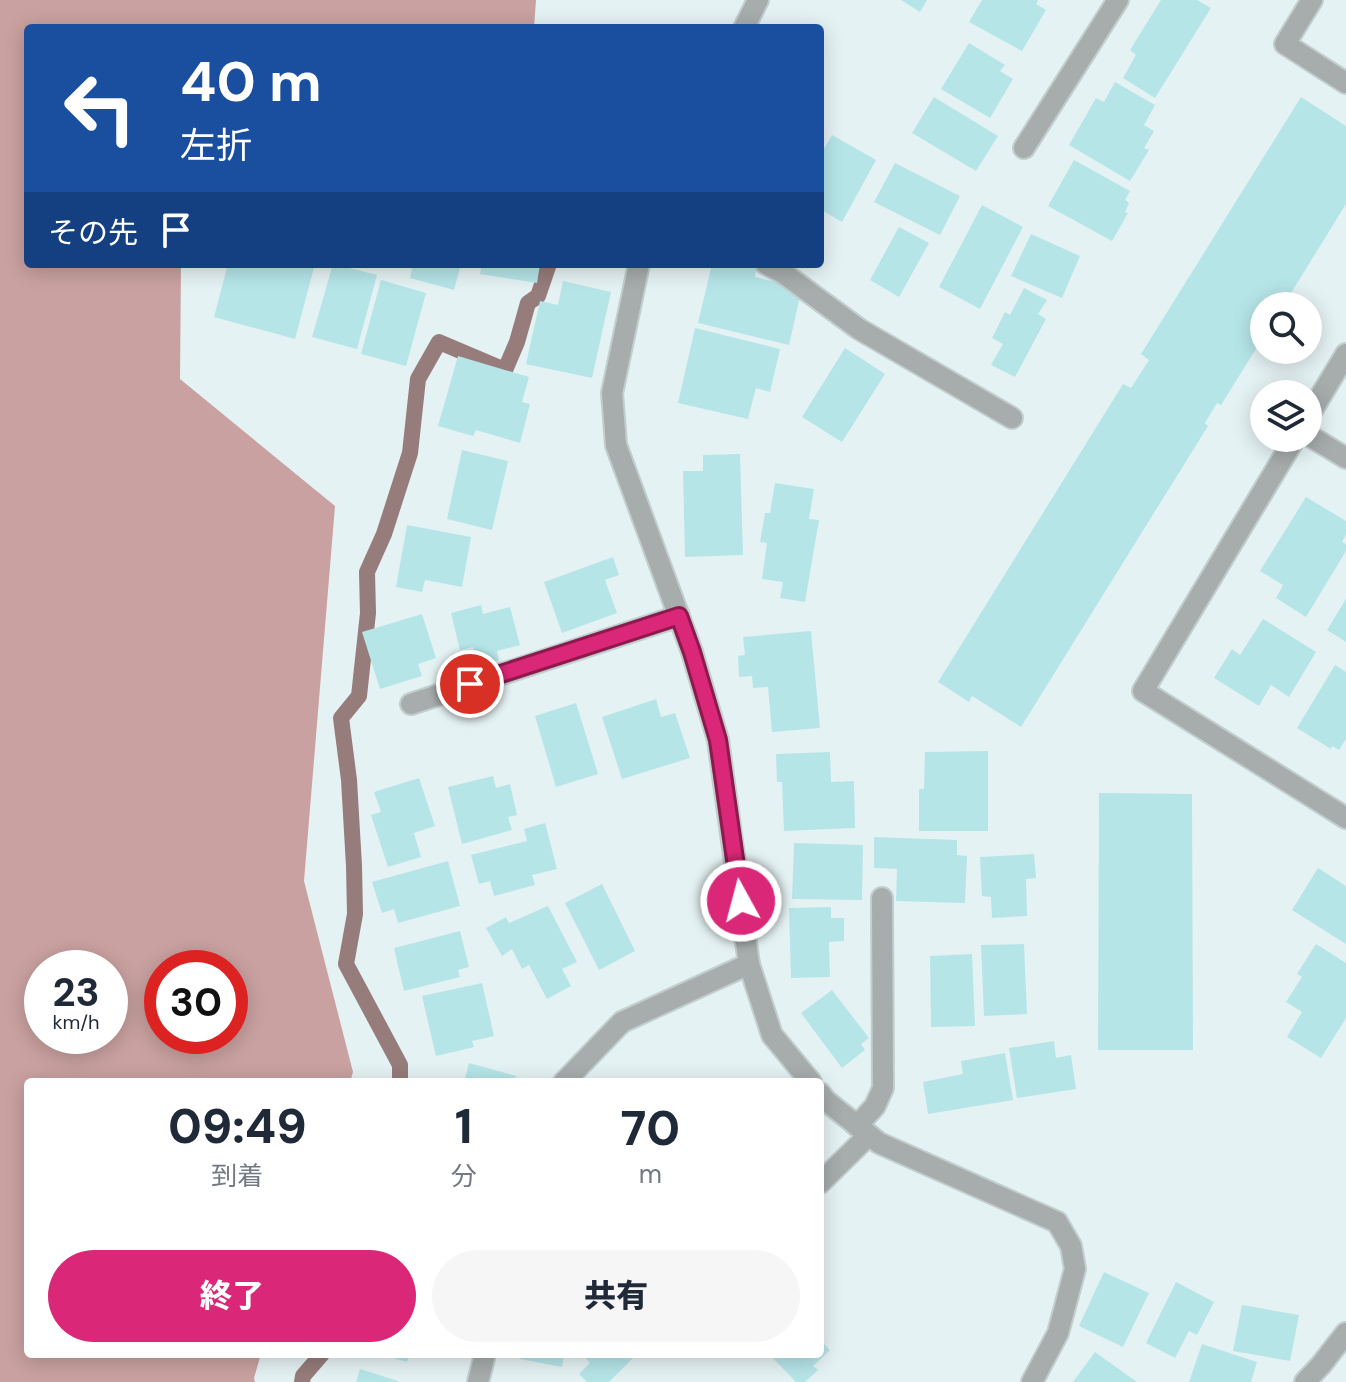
<!DOCTYPE html>
<html lang="ja">
<head>
<meta charset="utf-8">
<style>
  body { margin:0; font-family:"DM Sans","Noto Sans JP",sans-serif; background:#f6f6f7; color:#1f2937; height:100vh; display:flex; flex-direction:column; font-size:30px; white-space:nowrap }
  * { box-sizing:border-box; margin:0 }
  p { font-size:26px; color:#747a83 }
  .icon { flex:none; width:44px; height:44px; fill:none; stroke:currentColor; stroke-width:2; stroke-linecap:round; stroke-linejoin:round }
  .map { position:relative; flex:1; overflow:hidden }
  .details { position:absolute; left:24px; top:1078px; width:800px; height:280px; display:flex; flex-direction:column; background:#fff; border-radius:8px; box-shadow:0 4px 20px #0003 }
  .details>* { flex:none }
  .banner { position:absolute; left:24px; top:24px; width:800px; height:244px; border-radius:8px; box-shadow:0 4px 20px #0003; background:#1a4fa0; color:#fff; overflow:hidden }
  .controls { position:absolute; left:1250px; top:292px; display:grid; gap:16px }
  .controls a { display:grid; place-items:center; width:72px; height:72px; border-radius:50%; background:#fff; box-shadow:0 4px 20px #0003; font-size:40px }
  .speed { position:absolute; left:24px; top:950px; display:flex; gap:16px; font-size:40px; font-weight:700; text-align:center }
  .speed>* { display:grid; place-content:center; width:104px; height:104px; border-radius:50%; background:#fff; box-shadow:0 4px 20px #0003; line-height:1 }
  .speed small { font-size:20px; font-weight:400 }
  .speed .limit { border:12px solid #d22; background:#fff; color:#111 }
  .pin { position:absolute; display:grid; place-items:center; width:68px; height:68px; color:#fff; margin:-34px; border:4px solid #fff; border-radius:50%; box-shadow:0 2px 8px #0007 }
  .me { position:absolute; width:88px; margin:-44px; rotate:353deg; stroke-linejoin:round; filter:drop-shadow(0 0 6px #0008) }
  .turn { display:flex; align-items:center; gap:28px; height:168px; padding:0 24px; font-size:36px }
  .turn .icon { width:104px; height:104px; stroke-width:2.5 }
  .turn b { display:block; font-size:56px; line-height:68px }
  .then { display:flex; align-items:center; height:76px; padding:0 24px; background:#0003; gap:16px; font-size:30px }
  .eta { display:flex; justify-content:space-evenly; align-items:center; height:136px; text-align:center }
  .eta b { font-size:48px; font-weight:800; line-height:56px }
  .action { display:flex; gap:16px; margin-top:auto; padding:16px 24px }
  .action a { flex:1; height:92px; border-radius:48px; background:#db2777; color:#fff; font-size:32px; font-weight:800; line-height:92px; text-align:center }
  .action a+a { background:#f6f6f7; color:#1f2937 }
  .map>svg:first-child { display:block }
  .forest { fill:#c9a1a0; fill-rule:evenodd }
  .lines { fill:none; stroke-linecap:round; stroke-linejoin:round }
  .stream { stroke:#967c7b; stroke-width:16 }
  .building { fill:#b6e5e8 }
  .lane-casing { stroke:#c2cdce; stroke-width:24 }
  .street-casing { stroke:#c2cdce; stroke-width:24 }
  .lane { stroke:#a7acac; stroke-width:20 }
  .street { stroke:#a7acac; stroke-width:20 }
  .route-casing { stroke:#8e194d; stroke-width:20 }
  .route { stroke:#db2777; stroke-width:14 }
</style>
</head>
<body>
<div class="map">
<svg width="1346" height="1382" viewBox="0 0 1346 1382">
  <rect width="100%" height="100%" fill="#e5f2f3"/>
  <path class="forest" d="M0,0H536L534,28H28V264H181L180,379L335,506L304,881L353,1072L350,1082H28V1354H261L254,1378L255,1382H0ZM42,968H110V1036H42ZM162,968H230V1036H162Z"/>
  <g class="lines">
    <g class="stream">
      <polyline points="400,1082 400,1065 346,964 355,914 354,866 349,780 341,718 359,696 368,613 367,572 384,534 410,453 418,379 439,342 505,370 517,342 528,303 538,296 549,264"/>
      <polyline points="302,1382 303,1376 322,1354"/>
    </g>
  </g>
  <g class="building">
    <polygon points="901,0 927,0 920,12"/>
    <polygon points="982,0 1038,0 1036,4 1046,10 1022,51 969,22"/>
    <polygon points="1161,0 1197,0 1211,8 1155,98 1123,78 1136,55 1130,50"/>
    <polygon points="969,43 1005,65 1000,71 1013,79 990,118 941,89"/>
    <polygon points="1115,82 1155,105 1144,125 1154,131 1144,148 1149,150 1130,181 1069,145 1096,98 1104,102"/>
    <polygon points="934,97 998,136 976,171 912,133"/>
    <polygon points="1301,97 1346,126 1346,204 1283,306 1264,306 1264,336 1221,405 1217,403 1205,423 1208,426 1021,727 972,696 969,702 938,682 1123,384 1131,388 1149,360 1141,354"/>
    <polygon points="832,135 876,160 842,222 820,209 820,156"/>
    <polygon points="1074,160 1130,191 1125,200 1129,203 1125,212 1128,213 1112,241 1048,206"/>
    <polygon points="895,163 960,196 940,235 874,202"/>
    <polygon points="982,205 1023,227 980,309 939,287"/>
    <polygon points="899,227 929,243 899,297 870,280"/>
    <polygon points="1031,234 1080,256 1062,298 1011,276"/>
    <polygon points="228,264 315,264 295,339 214,317"/>
    <polygon points="333,264 377,275 357,349 312,337"/>
    <polygon points="413,264 461,264 454,290 410,278"/>
    <polygon points="482,264 540,264 537,283 480,274"/>
    <polygon points="712,264 757,264 755,277 802,288 789,345 698,323"/>
    <polygon points="381,280 426,293 406,366 361,354"/>
    <polygon points="563,281 611,292 592,378 526,364 540,301 558,305"/>
    <polygon points="1024,288 1047,300 1038,314 1046,319 1015,377 991,365 1003,344 992,338 1005,312 1010,315"/>
    <polygon points="695,328 780,349 770,392 756,388 748,419 678,403"/>
    <polygon points="845,348 885,374 842,442 802,417"/>
    <polygon points="458,356 529,377 522,402 530,404 520,443 476,430 473,436 438,426"/>
    <polygon points="462,450 508,461 492,530 447,519"/>
    <polygon points="740,454 743,555 685,557 683,471 703,471 703,455"/>
    <polygon points="775,483 814,489 809,519 819,520 805,602 780,598 783,582 762,579 767,543 760,542 765,513 770,513"/>
    <polygon points="1306,497 1346,521 1346,535 1342,542 1346,544 1346,551 1306,617 1276,598 1283,585 1260,571"/>
    <polygon points="407,525 471,537 462,587 425,580 422,592 396,587"/>
    <polygon points="613,557 619,575 605,580 617,613 562,633 544,582"/>
    <polygon points="1346,599 1346,642 1327,630"/>
    <polygon points="481,605 483,614 510,607 520,645 497,651 499,660 477,665 473,647 460,650 451,613"/>
    <polygon points="422,614 436,658 418,664 422,676 380,689 362,632"/>
    <polygon points="1263,619 1316,652 1289,697 1271,685 1259,706 1214,678 1232,649 1240,655"/>
    <polygon points="811,631 820,728 772,732 768,687 753,688 752,676 739,677 738,656 745,655 743,637"/>
    <polygon points="1335,665 1346,672 1346,739 1339,750 1332,746 1331,749 1297,728"/>
    <polygon points="656,699 661,717 675,713 690,758 622,779 602,717"/>
    <polygon points="576,703 598,774 556,787 535,716"/>
    <polygon points="988,751 988,831 919,831 919,789 924,789 925,752"/>
    <polygon points="830,752 831,782 854,781 855,828 784,831 782,782 777,782 776,754"/>
    <polygon points="493,776 496,788 510,784 517,815 508,817 512,830 462,844 448,787"/>
    <polygon points="419,778 435,826 414,833 421,857 388,867 371,815 381,812 374,792"/>
    <polygon points="1099,793 1192,794 1193,1050 1098,1050"/>
    <polygon points="545,823 557,869 532,875 535,885 494,896 490,881 479,884 471,855 527,841 524,829"/>
    <polygon points="874,837 957,840 957,855 967,856 965,903 896,901 897,869 874,868"/>
    <polygon points="794,843 863,845 862,900 792,899"/>
    <polygon points="1034,854 1036,878 1026,879 1027,916 992,918 991,897 982,896 980,857"/>
    <polygon points="448,861 460,906 398,923 394,909 382,913 372,882"/>
    <polygon points="1318,868 1346,886 1346,944 1292,910"/>
    <polygon points="602,884 635,951 599,970 565,903"/>
    <polygon points="548,906 577,962 562,969 571,986 547,999 529,965 522,969 512,949 502,956 486,928 506,917 509,923"/>
    <polygon points="831,907 831,918 844,918 844,941 829,942 830,977 791,978 789,908"/>
    <polygon points="460,931 469,967 458,970 460,977 404,991 394,948"/>
    <polygon points="1024,944 1027,1014 984,1016 981,945"/>
    <polygon points="1316,944 1346,963 1346,1018 1321,1058 1287,1037 1302,1012 1286,1002 1302,977 1297,974"/>
    <polygon points="972,954 975,1026 931,1027 930,956"/>
    <polygon points="482,983 494,1036 472,1041 474,1047 436,1056 422,996"/>
    <polygon points="832,990 869,1038 861,1044 865,1050 842,1068 801,1013"/>
    <polygon points="1054,1041 1056,1058 1071,1055 1076,1089 1017,1098 1009,1048"/>
    <polygon points="1005,1053 1013,1100 928,1114 923,1082 963,1074 961,1061"/>
    <polygon points="469,1063 516,1076 514,1082 464,1082"/>
    <polygon points="1104,1272 1149,1293 1123,1347 1079,1326"/>
    <polygon points="1176,1282 1214,1302 1197,1335 1189,1331 1175,1358 1146,1343"/>
    <polygon points="1242,1305 1299,1315 1290,1361 1233,1351"/>
    <polygon points="820,1340 830,1350 813,1366 818,1370 805,1382 796,1382 769,1354 820,1354"/>
    <polygon points="1202,1344 1257,1362 1251,1382 1189,1382"/>
    <polygon points="1095,1352 1137,1382 1073,1382"/>
    <polygon points="379,1354 409,1354 407,1362"/>
    <polygon points="520,1354 564,1354 562,1367 520,1359"/>
    <polygon points="582,1354 637,1354 609,1382 587,1382 579,1374 590,1363"/>
    <polygon points="360,1369 398,1381 398,1382 356,1382"/>
  </g>
  <g class="lines">
    <g class="lane-casing">
      <g id="lane">
        <polyline points="766,264 783,273 859,329 1012,418"/>
        <polyline points="411,704 679,616"/>
        <polyline points="564,1082 622,1022 749,964"/>
        <polyline points="820,1183 869,1135"/>
        <polyline points="478,1382 485,1354"/>
        <polyline points="1032,1382 1058,1333 1075,1269 1071,1246 1057,1222"/>
      </g>
    </g>
    <g class="street-casing">
      <g id="street">
        <polyline points="1312,0 1285,44 1346,83"/>
        <polyline points="744,28 758,0"/>
        <polyline points="1024,148 1118,0"/>
        <polyline points="639,264 612,393 616,445 692,652 718,740 749,964 772,1035 811,1082"/>
        <polyline points="1308,417 1346,354"/>
        <polyline points="1308,435 1346,458"/>
        <polyline points="1295,438 1143,691 1346,818"/>
        <polyline points="820,1093 825,1100 879,1143 1057,1222"/>
        <polyline points="857,1126 875,1106 883,1088 882,898"/>
        <polyline points="1305,1382 1321,1365 1346,1333"/>
      </g>
    </g>
    <use href="#lane" class="lane"/>
    <use href="#street" class="street"/>
  </g>
  <g class="lines">
    <g class="route-casing">
      <polyline id="route" points="470,684 679,616 692,652 718,740 741,901"/>
    </g>
    <use href="#route" class="route"/>
  </g>
</svg>
<div class="controls">
<a><svg class="icon" aria-label="search" viewBox="0 0 24 24"><circle cx="10" cy="10" r="6"/><path d="M15 15l6 6"/></svg></a>
<a><svg class="icon" aria-label="layers" viewBox="0 0 24 24"><path d="M12 4l9 5-9 5-9-5zM3 14l9 5 9-5"/></svg></a>
</div>
<div class="speed"><div>23<small>km/h</small></div><div class="limit">30</div></div>
<div class="pin" style="left:470px;top:684px;background:#d93025"><svg class="icon" aria-label="arrive" viewBox="0 0 24 24"><path d="M6 21V4h12l-3 4 3 4H6"/></svg></div>
<svg class="me" style="left:741px;top:901px" viewBox="-20 -20 40 40"><circle r="17" fill="#db2777" stroke="#fff" stroke-width="3"/><path d="M0-11L8 9 0 5-8 9z" fill="#fff"/></svg>
<div class="banner">
<div class="turn"><svg class="icon" aria-label="left" viewBox="0 0 24 24"><path d="M17 20v-9H6M10 6l-5 5 5 5"/></svg><div><b>40 m</b>左折</div></div>
<div class="then">その先<svg class="icon" aria-label="arrive" viewBox="0 0 24 24"><path d="M6 21V4h12l-3 4 3 4H6"/></svg></div>
</div>
<section class="details">
<div class="eta">
<div><b>09:49</b><p>到着</p></div>
<div><b>1</b><p>分</p></div>
<div><b>70</b><p>m</p></div>
</div>
<div class="action"><a>終了</a><a>共有</a></div>
</section>
</div>
</body>
</html>
